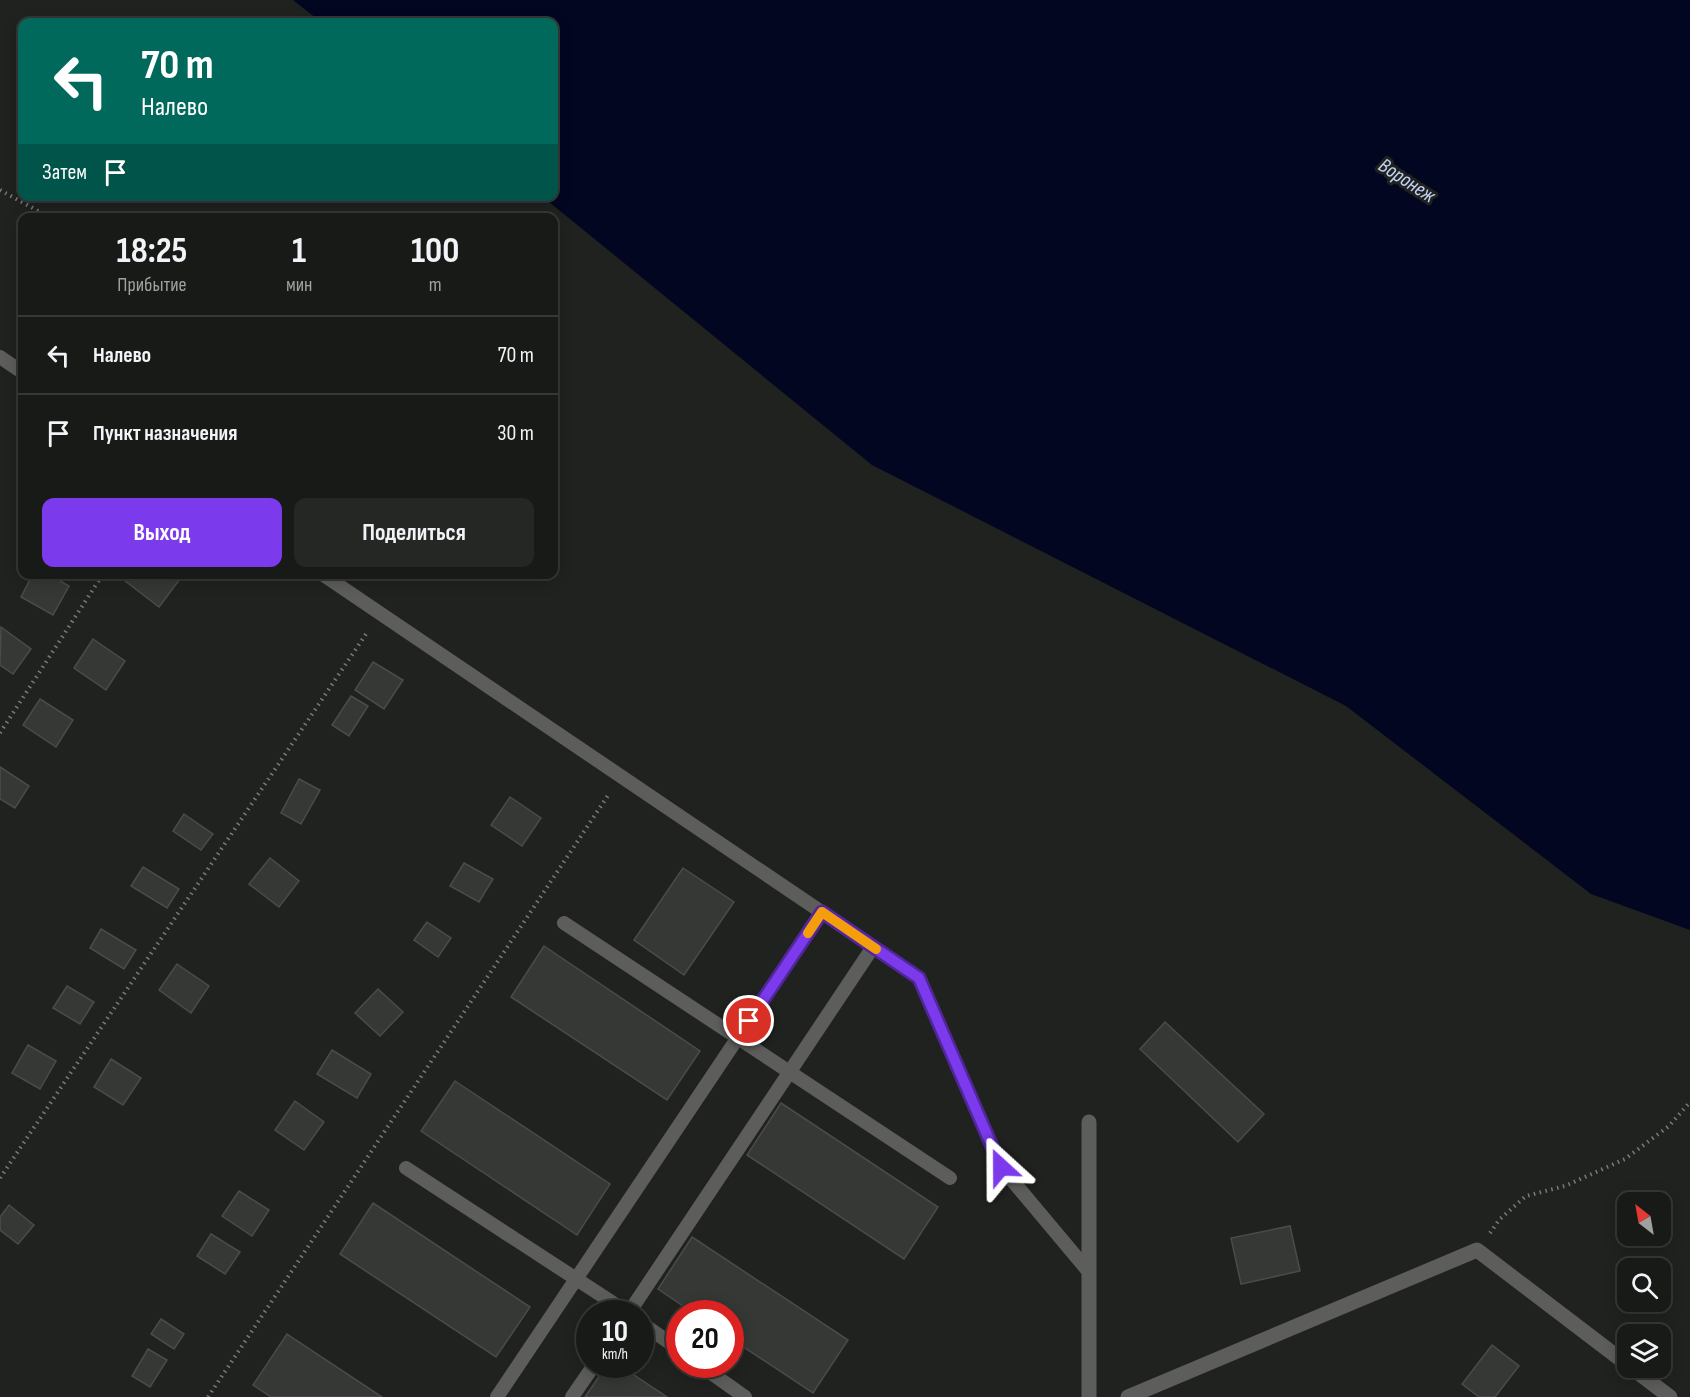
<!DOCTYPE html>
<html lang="ru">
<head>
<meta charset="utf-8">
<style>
  body { margin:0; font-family:"Sofia Sans Condensed",sans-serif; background:#252724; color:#f1f3f6; height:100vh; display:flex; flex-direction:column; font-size:22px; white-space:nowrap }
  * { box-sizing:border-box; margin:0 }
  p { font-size:20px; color:#9fa1a1 }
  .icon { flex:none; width:33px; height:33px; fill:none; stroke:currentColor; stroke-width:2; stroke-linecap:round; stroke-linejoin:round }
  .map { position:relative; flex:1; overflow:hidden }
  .details { position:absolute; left:18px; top:213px; width:540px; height:366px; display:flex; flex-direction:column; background:#181a17; border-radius:12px; box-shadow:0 3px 15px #0003,0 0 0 2px #363836 }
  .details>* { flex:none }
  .hud { position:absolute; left:18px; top:18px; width:540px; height:183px; border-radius:12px; box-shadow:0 3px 15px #0003,0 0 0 2px #363836; background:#00695c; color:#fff; overflow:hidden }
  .needle { width:39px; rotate:329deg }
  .controls { position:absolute; left:1617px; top:1192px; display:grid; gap:12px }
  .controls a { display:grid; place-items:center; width:54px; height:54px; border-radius:12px; background:#181a17; box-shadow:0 3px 15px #0003,0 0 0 2px #363836; font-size:30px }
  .speed { position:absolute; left:576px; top:1300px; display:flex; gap:12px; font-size:30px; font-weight:700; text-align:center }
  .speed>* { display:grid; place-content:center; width:78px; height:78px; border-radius:50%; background:#181a17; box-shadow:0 3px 15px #0003,0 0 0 2px #363836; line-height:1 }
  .speed small { font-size:15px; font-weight:400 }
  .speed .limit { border:9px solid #d22; background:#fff; color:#111 }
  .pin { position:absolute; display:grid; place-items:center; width:51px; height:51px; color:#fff; margin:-26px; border:3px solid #fff; border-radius:50%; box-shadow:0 2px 6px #0007 }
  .me { position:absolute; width:66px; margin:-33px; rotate:336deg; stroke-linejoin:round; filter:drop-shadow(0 0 4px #0008) }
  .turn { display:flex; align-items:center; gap:21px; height:126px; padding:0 24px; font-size:27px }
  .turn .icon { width:78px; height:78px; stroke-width:2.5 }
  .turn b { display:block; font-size:42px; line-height:51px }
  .then { display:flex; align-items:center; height:57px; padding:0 24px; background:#0003; gap:12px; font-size:22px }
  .eta { display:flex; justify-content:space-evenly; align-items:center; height:102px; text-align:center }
  .eta b { font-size:36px; font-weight:700; line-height:42px }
  .button { display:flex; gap:12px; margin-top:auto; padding:12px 24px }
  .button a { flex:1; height:69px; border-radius:12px; background:#7c3aed; color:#fff; font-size:24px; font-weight:700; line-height:69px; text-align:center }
  .button a+a { background:#252724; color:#f1f3f6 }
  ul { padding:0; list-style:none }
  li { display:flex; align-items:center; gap:18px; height:78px; padding:0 24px; border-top:2px solid #363836 }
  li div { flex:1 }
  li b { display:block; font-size:22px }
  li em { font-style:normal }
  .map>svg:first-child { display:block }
  .water { fill:#030620 }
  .building { fill:#353834; stroke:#494c48; stroke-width:1.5 }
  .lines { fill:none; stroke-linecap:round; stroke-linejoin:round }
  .path { stroke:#797b78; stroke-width:4; stroke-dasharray:1.5 4.5; stroke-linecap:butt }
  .lane { stroke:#5d5e5c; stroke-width:14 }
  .street { stroke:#5d5e5c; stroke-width:15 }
  .route-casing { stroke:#51269a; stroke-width:15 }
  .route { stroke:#7c3aed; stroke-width:10 }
  .slow { stroke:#f59e0b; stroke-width:10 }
  .labels { text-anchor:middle; stroke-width:6; stroke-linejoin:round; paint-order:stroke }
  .water-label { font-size:21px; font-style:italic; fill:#c4d2f6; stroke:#20221f }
</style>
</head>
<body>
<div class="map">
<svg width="1690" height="1397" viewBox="0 0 1690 1397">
  <rect width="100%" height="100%" fill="#20221f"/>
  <polygon class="water" points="293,0 1690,0 1690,930 1591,894 1346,706 872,465 543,197 554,196 554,22 321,22"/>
  <g class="building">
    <polygon points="33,574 48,574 69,586 53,615 21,597"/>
    <polygon points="122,574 182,574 183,575 159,607 120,577"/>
    <polygon points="1,627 31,649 13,674 0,665"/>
    <polygon points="93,639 125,661 106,690 74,668"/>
    <polygon points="373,662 403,680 384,709 355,690"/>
    <polygon points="351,696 368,706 349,736 332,725"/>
    <polygon points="40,699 73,720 56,747 23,725"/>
    <polygon points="0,767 29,786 15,808 0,799"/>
    <polygon points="299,779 320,790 301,824 281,813"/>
    <polygon points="510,797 541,818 522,846 491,825"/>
    <polygon points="184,814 213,834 201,850 173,831"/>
    <polygon points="270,858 299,881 279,907 249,884"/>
    <polygon points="464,863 493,879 479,902 450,886"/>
    <polygon points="143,867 179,889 167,908 131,886"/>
    <polygon points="683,868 734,902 684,975 634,940"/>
    <polygon points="427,922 451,938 438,957 414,940"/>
    <polygon points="101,929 136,950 124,969 90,948"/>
    <polygon points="544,946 700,1051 667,1100 511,997"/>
    <polygon points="177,964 209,986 191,1013 159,990"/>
    <polygon points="67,986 94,1002 80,1024 53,1008"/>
    <polygon points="378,989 403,1012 380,1036 355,1013"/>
    <polygon points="1165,1022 1264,1114 1238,1142 1140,1049"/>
    <polygon points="28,1045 56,1061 40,1089 12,1073"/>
    <polygon points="332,1050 371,1074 357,1098 317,1074"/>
    <polygon points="111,1059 141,1078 123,1105 94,1087"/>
    <polygon points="455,1081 610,1184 577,1235 421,1131"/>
    <polygon points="295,1101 324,1122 304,1150 275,1130"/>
    <polygon points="781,1103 938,1207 904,1259 747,1155"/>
    <polygon points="239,1191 269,1210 252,1236 222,1216"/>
    <polygon points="373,1203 530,1307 496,1357 340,1254"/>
    <polygon points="9,1205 34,1225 18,1244 0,1230 0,1217"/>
    <polygon points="1290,1226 1300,1271 1241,1284 1231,1238"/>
    <polygon points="211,1234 240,1252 225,1274 197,1256"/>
    <polygon points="692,1237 848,1340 813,1393 730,1338 730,1314 695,1314 658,1289"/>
    <polygon points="161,1319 184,1334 174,1349 151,1334"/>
    <polygon points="287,1334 382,1397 271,1397 253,1385"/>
    <polygon points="1492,1345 1519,1366 1495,1397 1479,1397 1462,1384"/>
    <polygon points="148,1349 167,1360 150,1387 132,1376"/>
    <polygon points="607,1365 619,1365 667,1397 585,1397"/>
  </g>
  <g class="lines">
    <g class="path">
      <polyline points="0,190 51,218"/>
      <polyline points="0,733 103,574"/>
      <polyline points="0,1178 368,631"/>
      <polyline points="1490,1233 1499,1220 1526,1196 1565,1186 1625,1159 1669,1126 1690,1102"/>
      <polyline points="208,1397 609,794"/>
    </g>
    <g class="lane">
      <polyline points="0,357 22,372"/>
      <polyline points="322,574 919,978 1001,1167 1089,1272"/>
      <polyline points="564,923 950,1178"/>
      <polyline points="406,1168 630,1314"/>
      <polyline points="628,1314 873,947"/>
      <polyline points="640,1322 680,1350"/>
      <polyline points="700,1365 745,1397"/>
      <polyline points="497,1397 822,912"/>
      <polyline points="572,1397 594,1365"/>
    </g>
    <g class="street">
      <polyline points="1089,1122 1089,1397"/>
      <polyline points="1632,1368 1670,1397"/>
      <polyline points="1128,1397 1477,1250 1628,1365"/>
    </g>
  </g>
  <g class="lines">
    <g class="route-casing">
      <polyline id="route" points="749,1021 822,912 919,978 1001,1167"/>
    </g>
    <use href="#route" class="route"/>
    <polyline class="slow" points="808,933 822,912 876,949"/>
  </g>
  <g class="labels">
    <g class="water-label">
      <text transform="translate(1407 180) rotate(33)" y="7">Воронеж</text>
    </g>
  </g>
</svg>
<div class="controls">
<a><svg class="needle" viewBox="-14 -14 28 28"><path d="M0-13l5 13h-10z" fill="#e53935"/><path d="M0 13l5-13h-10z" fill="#9fa1a1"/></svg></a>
<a><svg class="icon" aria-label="search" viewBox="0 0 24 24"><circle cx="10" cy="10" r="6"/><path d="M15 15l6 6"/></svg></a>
<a><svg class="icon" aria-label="layers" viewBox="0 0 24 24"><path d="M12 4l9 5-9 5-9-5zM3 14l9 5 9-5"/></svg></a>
</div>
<div class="speed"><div>10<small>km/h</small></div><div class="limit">20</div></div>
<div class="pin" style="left:749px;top:1021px;background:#d93025"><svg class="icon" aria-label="arrive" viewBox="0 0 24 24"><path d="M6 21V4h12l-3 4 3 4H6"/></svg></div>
<svg class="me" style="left:1001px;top:1167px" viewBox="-20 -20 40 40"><path d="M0-17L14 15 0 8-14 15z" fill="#7c3aed" stroke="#fff" stroke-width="4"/></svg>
<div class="hud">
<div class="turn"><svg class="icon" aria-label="left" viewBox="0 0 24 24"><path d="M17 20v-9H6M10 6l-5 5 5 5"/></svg><div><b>70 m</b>Налево</div></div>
<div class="then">Затем<svg class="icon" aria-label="arrive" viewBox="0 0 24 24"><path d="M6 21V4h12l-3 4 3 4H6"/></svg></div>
</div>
<section class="details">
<div class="eta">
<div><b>18:25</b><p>Прибытие</p></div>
<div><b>1</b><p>мин</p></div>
<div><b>100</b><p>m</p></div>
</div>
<ul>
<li><svg class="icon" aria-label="left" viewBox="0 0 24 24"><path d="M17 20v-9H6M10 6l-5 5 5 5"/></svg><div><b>Налево</b></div><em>70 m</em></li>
<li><svg class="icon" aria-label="arrive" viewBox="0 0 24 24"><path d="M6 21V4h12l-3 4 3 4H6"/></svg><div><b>Пункт назначения</b></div><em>30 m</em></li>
</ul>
<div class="button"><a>Выход</a><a>Поделиться</a></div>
</section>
</div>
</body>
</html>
